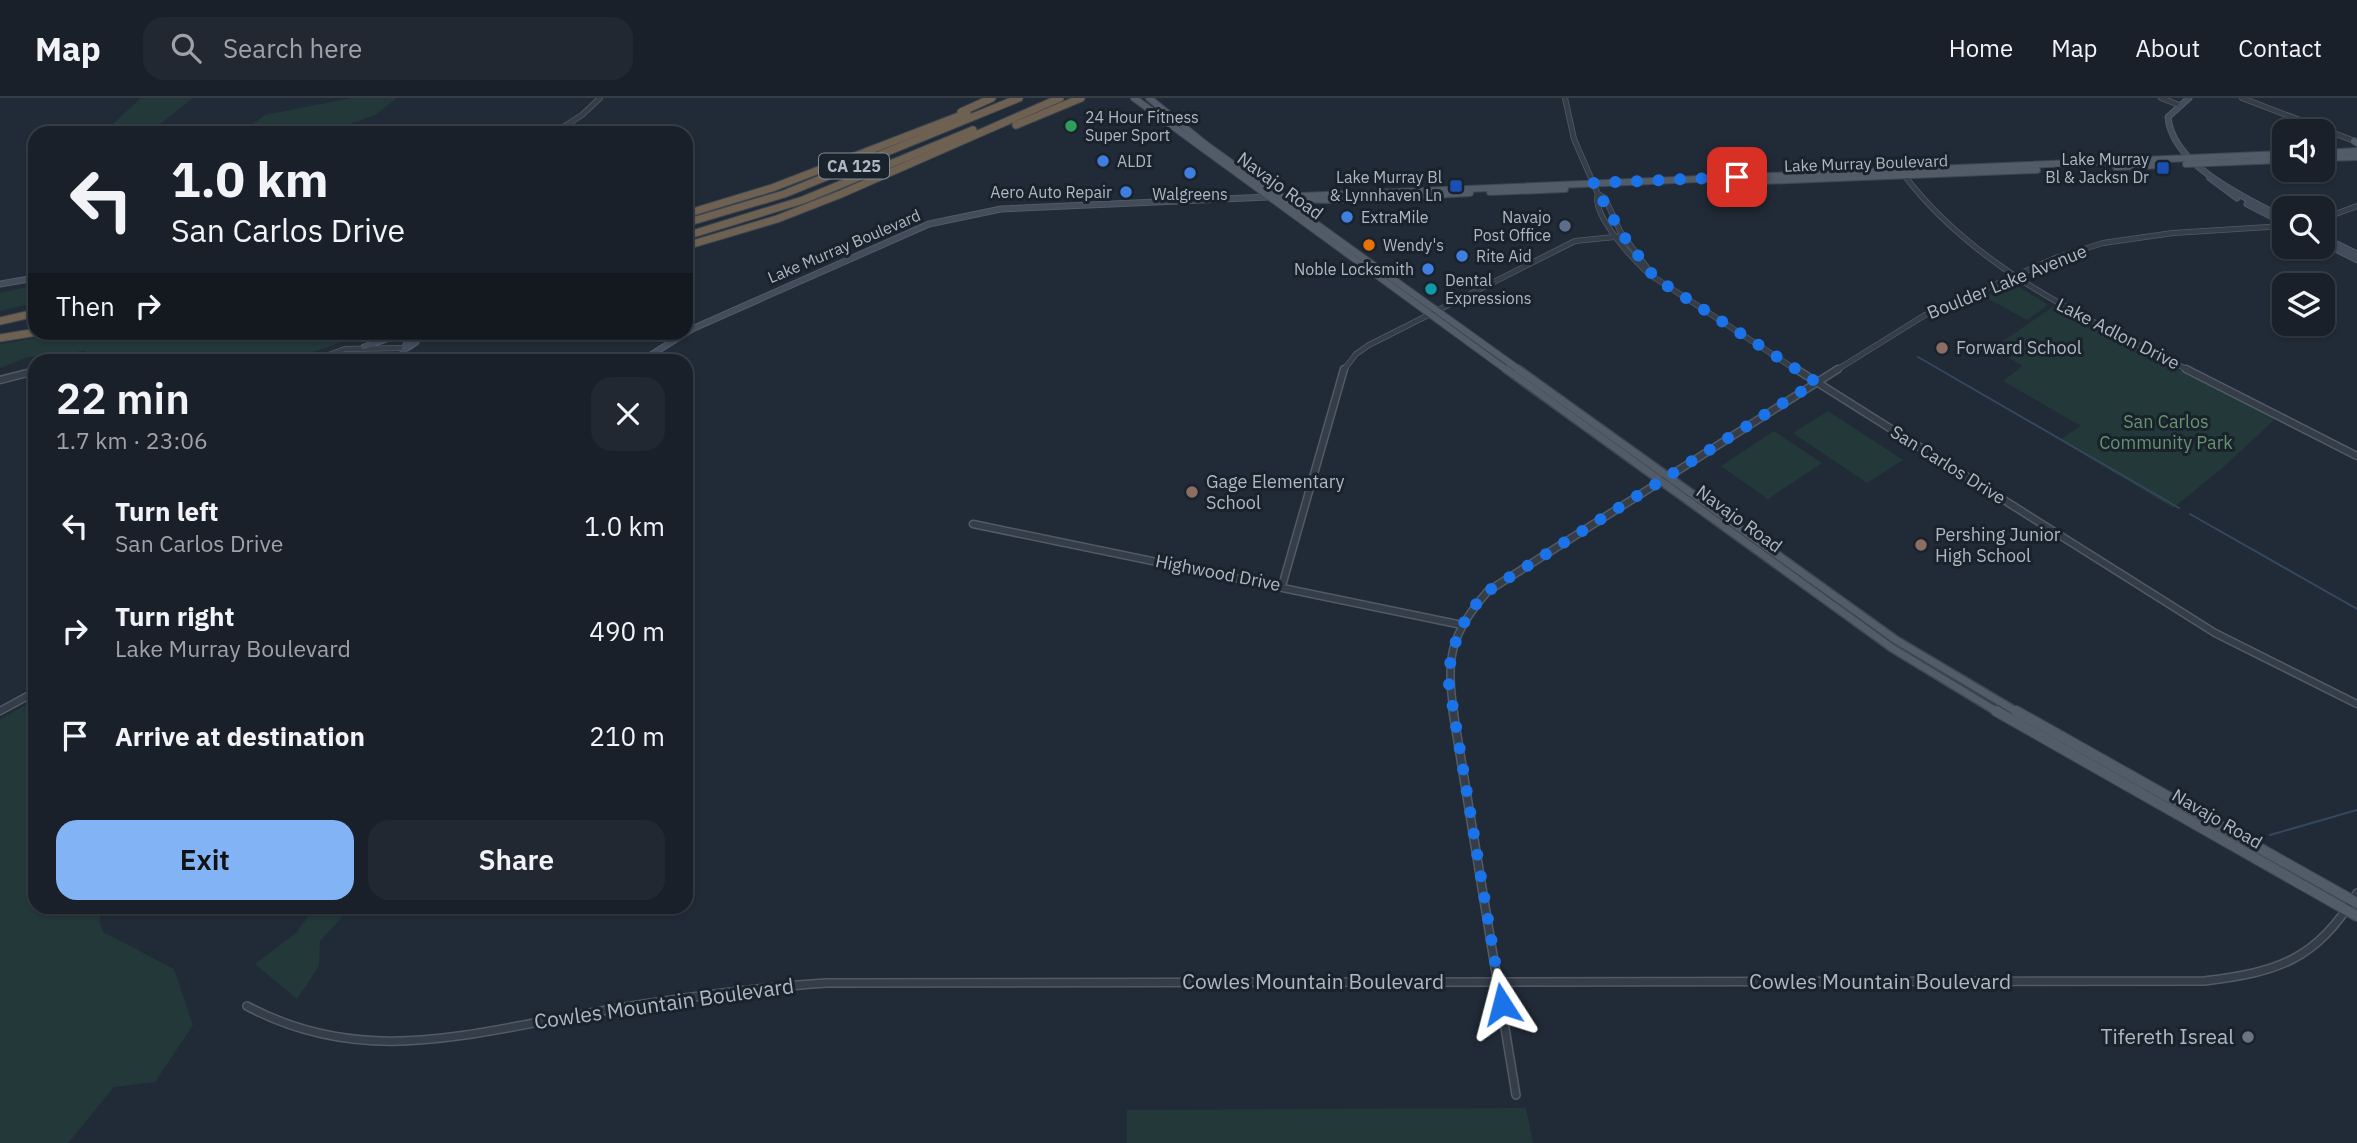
<!DOCTYPE html>
<html lang="en">
<head>
<meta charset="utf-8">
<style>
  body { margin:0; font-family:"IBM Plex Sans",sans-serif; background:#222831; color:#f1f3f6; height:100vh; display:flex; flex-direction:column; font-size:26px; white-space:nowrap }
  * { box-sizing:border-box; margin:0 }
  p { font-size:23px; color:#9fa3a8 }
  .icon { flex:none; width:38px; height:38px; fill:none; stroke:currentColor; stroke-width:2; stroke-linecap:round; stroke-linejoin:round }
  .map { position:relative; flex:1; overflow:hidden }
  .panel { position:absolute; left:28px; top:256px; width:665px; height:560px; display:flex; flex-direction:column; background:#192029; border-radius:21px; box-shadow:0 2px 5px #0004,0 0 0 2px #373e46 }
  .panel>* { flex:none }
  .hud { position:absolute; left:28px; top:28px; width:665px; height:214px; border-radius:21px; box-shadow:0 2px 5px #0004,0 0 0 2px #373e46; background:#192029; color:#f1f3f6; overflow:hidden }
  .fabs { position:absolute; left:2272px; top:21px; display:grid; gap:14px }
  .fabs a { display:grid; place-items:center; width:63px; height:63px; border-radius:14px; background:#192029; box-shadow:0 2px 5px #0004,0 0 0 2px #373e46; font-size:35px }
  .pin { position:absolute; display:grid; place-items:center; width:60px; height:60px; color:#fff; margin:-30px; border-radius:14px; box-shadow:0 4px 10px #0006 }
  .me { position:absolute; width:77px; margin:-38px; rotate:351deg; stroke-linejoin:round; filter:drop-shadow(0 0 5px #0008) }
  .turn { display:flex; align-items:center; gap:24px; height:147px; padding:0 28px; font-size:32px }
  .turn .icon { width:91px; height:91px; stroke-width:2.5 }
  .turn b { display:block; font-size:49px; line-height:60px }
  .then { display:flex; align-items:center; height:66px; padding:0 28px; background:#0003; gap:14px; font-size:26px }
  .round { display:grid; place-items:center; flex:none; width:74px; height:74px; border-radius:21px; background:#222831 }
  .headline { display:flex; align-items:center; justify-content:space-between; height:119px; padding:0 28px }
  h1 { font-size:42px; font-weight:600; line-height:52px }
  .primary-button { display:flex; gap:14px; margin-top:auto; padding:14px 28px }
  .primary-button a { flex:1; height:80px; border-radius:21px; background:#82b3f5; color:#111; font-size:28px; font-weight:600; line-height:80px; text-align:center }
  .primary-button a+a { background:#222831; color:#f1f3f6 }
  ul { padding:0; list-style:none }
  li { display:flex; align-items:center; gap:21px; height:105px; padding:0 28px }
  li div { flex:1 }
  li b { display:block; font-size:26px }
  li em { font-style:normal }
  header { display:flex; align-items:center; gap:42px; box-sizing:border-box; height:98px; padding:0 35px; background:#192029; border-bottom:2px solid #373e46 }
  header strong { font-size:33px }
  nav { display:flex; gap:38px; margin-inline-start:auto; font-size:24px }
  .search { width:490px; height:63px; background:#222831; display:flex; align-items:center; gap:18px; box-sizing:border-box; padding:0 24px; border-radius:21px; color:#9fa3a8; font-size:26px }
  .map>svg:first-child { display:block }
  .green { fill:#233839 }
  .lines { fill:none; stroke-linecap:round; stroke-linejoin:round }
  .stream { stroke:#34475e; stroke-width:2 }
  .tertiary-far2-casing { stroke:#515b65; stroke-width:6 }
  .tertiary-far1-casing { stroke:#515b65; stroke-width:9 }
  .tertiary-casing { stroke:#515b65; stroke-width:10 }
  .secondary-casing { stroke:#515b65; stroke-width:7 }
  .primary-far2-casing { stroke:#3d4651; stroke-width:8 }
  .primary-far1-casing { stroke:#3d4651; stroke-width:10 }
  .primary-casing { stroke:#3d4651; stroke-width:12 }
  .motorway-casing { stroke:#3e4852; stroke-width:9 }
  .tertiary-far2 { stroke:#343d48; stroke-width:4.5 }
  .tertiary-far1 { stroke:#343d48; stroke-width:6 }
  .tertiary { stroke:#343d48; stroke-width:7 }
  .secondary { stroke:#424c5b; stroke-width:5 }
  .primary-far2 { stroke:#525c68; stroke-width:6 }
  .primary-far1 { stroke:#525c68; stroke-width:7 }
  .primary { stroke:#525c68; stroke-width:10 }
  .motorway { stroke:#6e6151; stroke-width:7 }
  .route { stroke:#1a73e8; stroke-width:12; stroke-dasharray:0 21.6 }
  .leisure-dot { fill:#2e9e5b; stroke:#1a222c; stroke-width:2.5 }
  .shop-dot { fill:#3f7fe0; stroke:#1a222c; stroke-width:2.5 }
  .transit-dot { fill:#1a4fb4; stroke:#1a222c; stroke-width:2.5 }
  .service-dot { fill:#5c6f8a; stroke:#1a222c; stroke-width:2.5 }
  .food-dot { fill:#e8710a; stroke:#1a222c; stroke-width:2.5 }
  .culture-dot { fill:#0f9aa8; stroke:#1a222c; stroke-width:2.5 }
  .education-dot { fill:#8d6e63; stroke:#1a222c; stroke-width:2.5 }
  .worship-dot { fill:#6b7280; stroke:#1a222c; stroke-width:2.5 }
  .labels { text-anchor:middle; stroke-width:6; stroke-linejoin:round; paint-order:stroke }
  .far-poi-label { font-size:16px; fill:#aeb8c4; stroke:#1a222c; text-anchor:start }
  .far-street-label { font-size:16px; fill:#aeb8c4; stroke:#1a222c }
  .shield { fill:#1a222c; stroke:#828b96; stroke-width:2 }
  .shield-label { font-size:16px; font-weight:bold; fill:#aeb8c4 }
  .street-label { font-size:18px; fill:#aeb8c4; stroke:#1a222c }
  .poi-label { font-size:18px; fill:#aeb8c4; stroke:#1a222c; text-anchor:start }
  .park-label { font-size:18px; fill:#66946f; stroke:#1a222c }
  .near-street-label { font-size:21px; fill:#aeb8c4; stroke:#1a222c }
  .near-poi-label { font-size:21px; fill:#aeb8c4; stroke:#1a222c; text-anchor:end }
</style>
</head>
<body>
<header>
<strong>Map</strong>
<div class="search"><svg class="icon" aria-label="search" viewBox="0 0 24 24"><circle cx="10" cy="10" r="6"/><path d="M15 15l6 6"/></svg>Search here</div>
<nav><a>Home</a><a>Map</a><a>About</a><a>Contact</a></nav>
</header>
<div class="map">
<svg width="2357" height="1045" viewBox="0 0 2357 1045">
  <rect width="100%" height="100%" fill="#212b37"/>
  <g class="green">
    <polygon points="141,0 193,0 149,35 103,35"/>
    <polygon points="351,0 397,0 375,17 325,35 240,35 265,17"/>
    <polygon points="2015,186 2048,207 2027,222 1985,199"/>
    <polygon points="35,187 35,205 0,213 0,195"/>
    <polygon points="2054,208 2272,318 2274,322 2220,372 2173,410 2059,342 2081,328 2003,283 2023,268 1993,250"/>
    <polygon points="64,235 64,234 368,235 290,262 106,262 84,253 28,259 0,270 0,246"/>
    <polygon points="1828,313 1903,362 1867,385 1793,335"/>
    <polygon points="1774,333 1822,365 1768,401 1721,368"/>
    <polygon points="35,601 35,808 105,809 99,822 103,834 174,871 193,927 155,984 114,989 68,1045 0,1045 0,622"/>
    <polygon points="315,809 351,809 320,843 319,868 297,901 255,866 296,835"/>
    <polygon points="1526,1010 1533,1045 1127,1045 1127,1012"/>
  </g>
  <g class="lines">
    <g class="stream">
      <polyline points="1918,259 2179,410"/>
      <polyline points="2190,416 2357,511"/>
      <polyline points="2270,737 2357,712"/>
    </g>
    <g class="tertiary-far2-casing">
      <g id="tertiary-far2">
        <polyline points="1565,0 1574,41 1598,96 1605,100 1620,133 1654,179"/>
        <polyline points="2161,0 2179,7"/>
        <polyline points="2242,0 2357,44"/>
        <polyline points="554,35 582,17 600,0"/>
        <path d="M1904,77C1976,172 2086,220 2190,273"/>
        <path d="M1598,96C1591,117 1634,162 1649,176L1798,273"/>
        <polyline points="2322,121 2357,108"/>
        <polyline points="315,262 345,251 407,250"/>
        <polyline points="1343,273 1356,256 1369,247 1575,143 1624,138"/>
        <polyline points="1835,273 1925,217 2058,159 2103,145 2173,135 2284,128"/>
      </g>
    </g>
    <g class="tertiary-far1-casing">
      <g id="tertiary-far1">
        <polyline points="1796,271 2215,535 2357,606"/>
        <polyline points="2186,271 2357,358"/>
        <polyline points="0,282 35,273"/>
        <polyline points="973,426 1462,527"/>
        <polyline points="1282,488 1344,271"/>
        <polyline points="0,613 35,594"/>
        <path d="M1454,615C1445,560 1451,535 1488,493L1838,271"/>
      </g>
    </g>
    <g class="tertiary-casing">
      <g id="tertiary">
        <polyline points="1453,613 1516,997"/>
        <path d="M247,908C365,971 472,934 595,914C672,901 749,890 827,885L2204,883C2279,874 2316,862 2357,795"/>
      </g>
    </g>
    <g class="secondary-casing">
      <g id="secondary">
        <path d="M2189,0L2168,19C2172,67 2245,100 2284,120"/>
        <polyline points="2210,80 2237,100"/>
        <polyline points="2247,106 2284,125"/>
        <polyline points="2322,139 2357,156"/>
        <polyline points="2322,144 2357,162"/>
        <polyline points="0,186 35,180"/>
        <polyline points="364,249 406,234"/>
        <polyline points="407,250 416,244 422,234"/>
        <polyline points="400,262 411,234"/>
        <polyline points="643,262 692,231 929,126 1001,111 1268,99"/>
      </g>
    </g>
    <g class="primary-far2-casing">
      <g id="primary-far2">
        <polyline points="1134,0 1508,273"/>
        <polyline points="1149,0 1205,46 1521,273"/>
        <polyline points="2354,43 2357,45"/>
        <polyline points="2322,55 2357,53"/>
        <polyline points="2322,60 2357,59"/>
        <polyline points="2186,66 2281,62"/>
        <polyline points="2116,69 2163,67"/>
        <polyline points="1714,85 2037,72"/>
        <polyline points="1490,94 1565,91"/>
        <polyline points="1278,99 2284,56"/>
        <polyline points="1288,101 1332,102 1470,95"/>
      </g>
    </g>
    <g class="primary-far1-casing">
      <g id="primary-far1">
        <polyline points="1506,271 1892,550 1999,615"/>
        <polyline points="1518,271 1896,542 2019,615"/>
      </g>
    </g>
    <g class="primary-casing">
      <g id="primary">
        <polyline points="1996,613 2357,818"/>
        <polyline points="2016,613 2357,805"/>
      </g>
    </g>
    <g class="motorway-casing">
      <g id="motorway">
        <polyline points="961,14 992,0"/>
        <polyline points="1016,27 1081,0"/>
        <polyline points="686,116 772,90 967,15"/>
        <polyline points="686,125 784,96 1019,0"/>
        <polyline points="686,138 803,102 973,32"/>
        <polyline points="686,148 777,121 841,96 1060,0"/>
        <polyline points="0,223 35,215"/>
        <polyline points="0,240 37,234"/>
      </g>
    </g>
    <use href="#tertiary-far2" class="tertiary-far2"/>
    <use href="#tertiary-far1" class="tertiary-far1"/>
    <use href="#tertiary" class="tertiary"/>
    <use href="#secondary" class="secondary"/>
    <use href="#primary-far2" class="primary-far2"/>
    <use href="#primary-far1" class="primary-far1"/>
    <use href="#primary" class="primary"/>
    <use href="#motorway" class="motorway"/>
  </g>
  <g class="lines">
    <path class="route" d="M1502,906L1448,580C1452,545 1463,518 1488,493L1816,284L1655,180L1622,136L1593,85L1737,79"/>
  </g>
  <circle class="leisure-dot" cx="1071" cy="28" r="7"/>
  <g class="shop-dot">
    <circle cx="1103" cy="63" r="7"/>
    <circle cx="1190" cy="75" r="7"/>
    <circle cx="1126" cy="94" r="7"/>
    <circle cx="1347" cy="119" r="7"/>
    <circle cx="1462" cy="158" r="7"/>
    <circle cx="1428" cy="171" r="7"/>
  </g>
  <g class="transit-dot">
    <rect x="2156" y="63" width="14" height="14" rx="3.5"/>
    <rect x="1449" y="81" width="14" height="14" rx="3.5"/>
  </g>
  <circle class="service-dot" cx="1565" cy="128" r="7"/>
  <circle class="food-dot" cx="1369" cy="147" r="7"/>
  <circle class="culture-dot" cx="1431" cy="191" r="7"/>
  <g class="education-dot">
    <circle cx="1942" cy="250" r="7"/>
    <circle cx="1192" cy="394" r="7"/>
    <circle cx="1921" cy="447" r="7"/>
  </g>
  <circle class="worship-dot" cx="2248" cy="939" r="7"/>
  <g class="labels">
    <g class="far-poi-label">
      <text x="1085" y="25">24 Hour Fitness<tspan x="1085" dy="18">Super Sport</tspan></text>
      <text x="2149" y="67" text-anchor="end">Lake Murray<tspan x="2149" dy="18">Bl &amp; Jacksn Dr</tspan></text>
      <text x="1117" y="69">ALDI</text>
      <text x="1442" y="85" text-anchor="end">Lake Murray Bl<tspan x="1442" dy="18">&amp; Lynnhaven Ln</tspan></text>
      <text x="1112" y="100" text-anchor="end">Aero Auto Repair</text>
      <text x="1190" y="102" text-anchor="middle">Walgreens</text>
      <text x="1361" y="125">ExtraMile</text>
      <text x="1551" y="125" text-anchor="end">Navajo<tspan x="1551" dy="18">Post Office</tspan></text>
      <text x="1383" y="153">Wendy's</text>
      <text x="1476" y="164">Rite Aid</text>
      <text x="1414" y="177" text-anchor="end">Noble Locksmith</text>
      <text x="1445" y="188">Dental<tspan x="1445" dy="18">Expressions</tspan></text>
    </g>
    <g class="far-street-label">
      <text transform="translate(1866 65) rotate(-2)" y="6">Lake Murray Boulevard</text>
      <text transform="translate(844 148) rotate(-23)" y="6">Lake Murray Boulevard</text>
    </g>
    <rect class="shield" x="819" y="55.5" width="70" height="25" rx="5"/>
    <g class="shield-label">
      <text x="854" y="74">CA 125</text>
    </g>
    <g class="street-label">
      <text transform="translate(1280 88) rotate(36)" y="6">Navajo Road</text>
      <text transform="translate(2007 184) rotate(-22)" y="6">Boulder Lake Avenue</text>
      <text transform="translate(2118 236) rotate(27)" y="6">Lake Adlon Drive</text>
      <text transform="translate(1948 367) rotate(32)" y="6">San Carlos Drive</text>
      <text transform="translate(1739 421) rotate(36)" y="6">Navajo Road</text>
      <text transform="translate(1218 475) rotate(11)" y="6">Highwood Drive</text>
      <text transform="translate(2217 721) rotate(30)" y="6">Navajo Road</text>
    </g>
    <g class="poi-label">
      <text x="1956" y="256">Forward School</text>
      <text x="1206" y="390">Gage Elementary<tspan x="1206" dy="21">School</tspan></text>
      <text x="1935" y="443">Pershing Junior<tspan x="1935" dy="21">High School</tspan></text>
    </g>
    <g class="park-label">
      <text x="2166" y="330">San Carlos<tspan x="2166" dy="21">Community Park</tspan></text>
    </g>
    <g class="near-street-label">
      <text x="1313" y="891">Cowles Mountain Boulevard</text>
      <text x="1880" y="891">Cowles Mountain Boulevard</text>
      <text transform="translate(664 906) rotate(-8)" y="7">Cowles Mountain Boulevard</text>
    </g>
    <g class="near-poi-label">
      <text x="2234" y="946">Tifereth Isreal</text>
    </g>
  </g>
</svg>
<div class="fabs">
<a><svg class="icon" aria-label="sound" viewBox="0 0 24 24"><path d="M4 9h4l5-4v14l-5-4H4zM17 9q2 3 0 6"/></svg></a>
<a><svg class="icon" aria-label="search" viewBox="0 0 24 24"><circle cx="10" cy="10" r="6"/><path d="M15 15l6 6"/></svg></a>
<a><svg class="icon" aria-label="layers" viewBox="0 0 24 24"><path d="M12 4l9 5-9 5-9-5zM3 14l9 5 9-5"/></svg></a>
</div>
<div class="pin" style="left:1737px;top:79px;background:#d93025"><svg class="icon" aria-label="arrive" viewBox="0 0 24 24"><path d="M6 21V4h12l-3 4 3 4H6"/></svg></div>
<svg class="me" style="left:1502px;top:906px" viewBox="-20 -20 40 40"><path d="M0-17L14 15 0 8-14 15z" fill="#1a73e8" stroke="#fff" stroke-width="4"/></svg>
<div class="hud">
<div class="turn"><svg class="icon" aria-label="left" viewBox="0 0 24 24"><path d="M17 20v-9H6M10 6l-5 5 5 5"/></svg><div><b>1.0 km</b>San Carlos Drive</div></div>
<div class="then">Then<svg class="icon" aria-label="right" viewBox="0 0 24 24"><path d="M7 20v-9h11M14 6l5 5-5 5"/></svg></div>
</div>
<section class="panel">
<div class="headline"><div><h1>22 min</h1><p>1.7 km · 23:06</p></div><a class="round"><svg class="icon" aria-label="close" viewBox="0 0 24 24"><path d="M6 6l12 12M18 6L6 18"/></svg></a></div>
<ul>
<li><svg class="icon" aria-label="left" viewBox="0 0 24 24"><path d="M17 20v-9H6M10 6l-5 5 5 5"/></svg><div><b>Turn left</b><p>San Carlos Drive</p></div><em>1.0 km</em></li>
<li><svg class="icon" aria-label="right" viewBox="0 0 24 24"><path d="M7 20v-9h11M14 6l5 5-5 5"/></svg><div><b>Turn right</b><p>Lake Murray Boulevard</p></div><em>490 m</em></li>
<li><svg class="icon" aria-label="arrive" viewBox="0 0 24 24"><path d="M6 21V4h12l-3 4 3 4H6"/></svg><div><b>Arrive at destination</b></div><em>210 m</em></li>
</ul>
<div class="primary-button"><a>Exit</a><a>Share</a></div>
</section>
</div>
</body>
</html>
